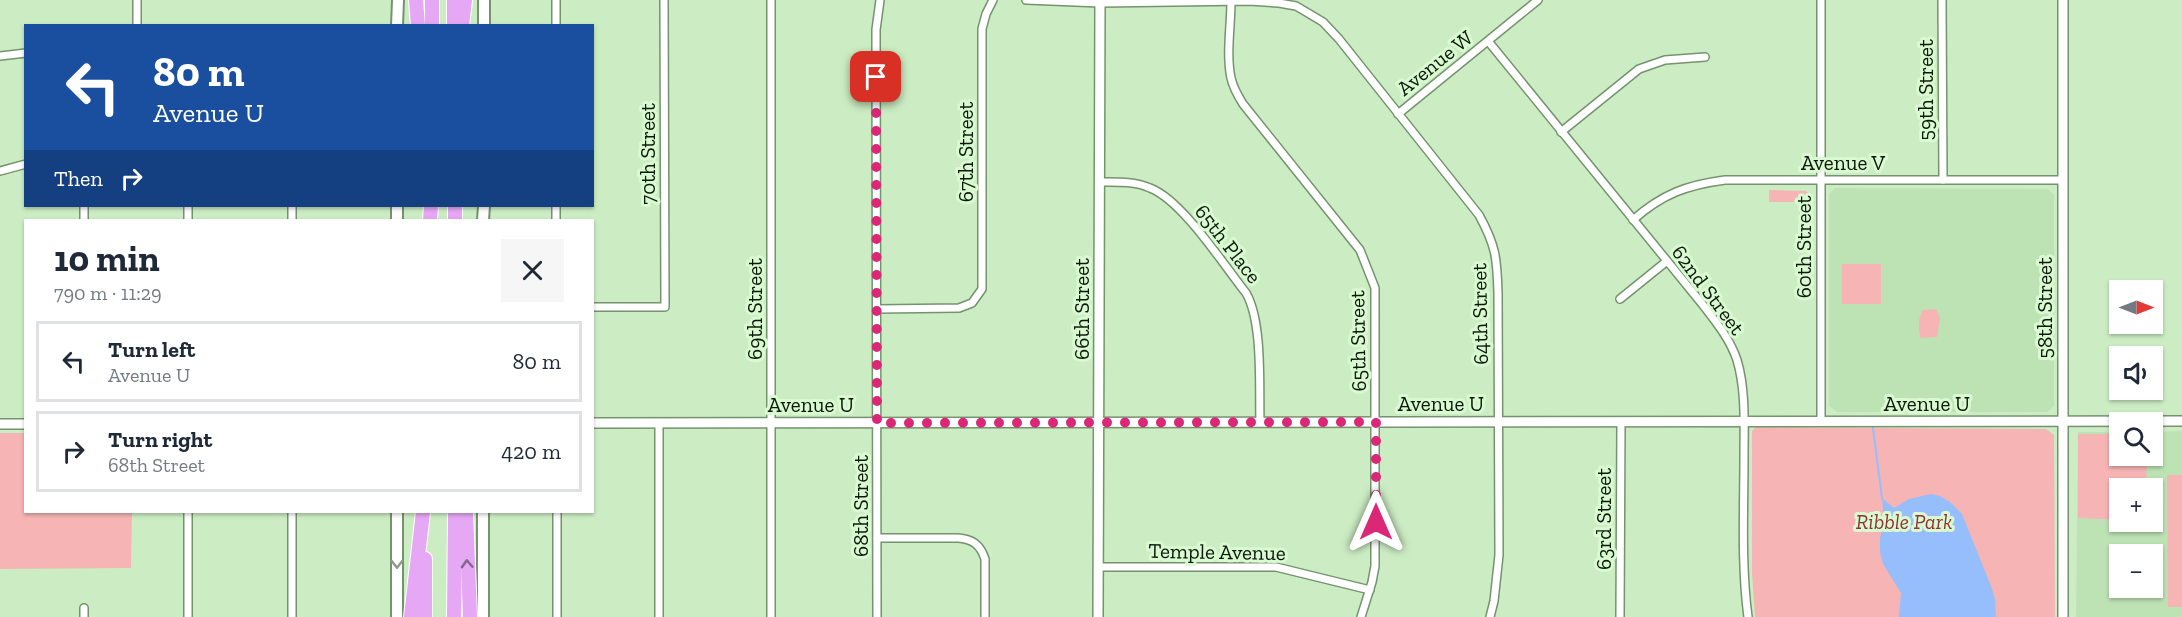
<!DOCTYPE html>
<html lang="en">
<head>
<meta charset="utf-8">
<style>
  body { margin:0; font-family:"Zilla Slab",serif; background:#f6f6f7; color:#1f2937; height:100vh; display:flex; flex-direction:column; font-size:22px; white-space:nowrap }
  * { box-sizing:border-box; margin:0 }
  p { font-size:20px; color:#747a83 }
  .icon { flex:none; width:33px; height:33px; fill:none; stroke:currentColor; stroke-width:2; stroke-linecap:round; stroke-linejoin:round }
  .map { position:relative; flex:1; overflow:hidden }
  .drawer { position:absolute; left:24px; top:219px; width:570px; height:294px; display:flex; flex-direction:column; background:#fff; border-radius:0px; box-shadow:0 2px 4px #0004 }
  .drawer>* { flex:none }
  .hud { position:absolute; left:24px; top:24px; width:570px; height:183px; border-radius:0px; box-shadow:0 2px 4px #0004; background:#1a4fa0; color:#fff; overflow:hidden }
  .needle { width:39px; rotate:90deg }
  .fabs { position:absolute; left:2109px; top:280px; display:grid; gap:12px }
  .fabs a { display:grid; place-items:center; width:54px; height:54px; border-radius:0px; background:#fff; box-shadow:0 2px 4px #0004; font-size:30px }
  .pin { position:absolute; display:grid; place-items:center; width:51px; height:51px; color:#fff; margin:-26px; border-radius:12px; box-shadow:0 3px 9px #0006 }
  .me { position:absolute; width:66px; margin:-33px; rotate:0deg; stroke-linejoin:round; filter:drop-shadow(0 0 4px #0008) }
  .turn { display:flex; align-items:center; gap:21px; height:126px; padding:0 30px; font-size:27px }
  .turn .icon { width:78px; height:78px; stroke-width:2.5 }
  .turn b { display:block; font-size:42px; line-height:51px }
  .then { display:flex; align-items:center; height:57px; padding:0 30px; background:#0003; gap:12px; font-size:22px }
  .round { display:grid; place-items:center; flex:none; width:63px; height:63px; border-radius:0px; background:#f6f6f7 }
  .summary { display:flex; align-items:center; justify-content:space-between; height:102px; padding:0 30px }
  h1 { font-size:36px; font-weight:800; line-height:45px }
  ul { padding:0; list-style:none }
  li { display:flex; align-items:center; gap:18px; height:81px; margin:0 12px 9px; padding:0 18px; border:3px solid #e0e1e3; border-radius:0px }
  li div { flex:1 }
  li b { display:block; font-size:22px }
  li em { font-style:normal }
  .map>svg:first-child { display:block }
  .built { fill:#bde3b5; fill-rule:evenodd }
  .green { fill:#f6b5b4 }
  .water { fill:#96befd }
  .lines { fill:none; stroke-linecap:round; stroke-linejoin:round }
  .stream { stroke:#96befd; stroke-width:2 }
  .minor-casing { stroke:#75936e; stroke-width:10 }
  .tertiary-casing { stroke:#75936e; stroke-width:12 }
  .secondary-casing { stroke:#75936e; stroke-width:14 }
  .motorway-casing { stroke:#fff; stroke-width:16 }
  .minor { stroke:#fff; stroke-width:7 }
  .tertiary { stroke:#fff; stroke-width:9 }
  .secondary { stroke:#fff; stroke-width:10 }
  .motorway { stroke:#e6a7f4; stroke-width:14 }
  .oneway { stroke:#929791 }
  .oneway2 { stroke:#84678b }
  .route { stroke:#db2777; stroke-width:10; stroke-dasharray:0 18 }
  .labels { text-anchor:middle; stroke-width:6; stroke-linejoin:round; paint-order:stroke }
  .street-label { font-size:21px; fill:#0c180a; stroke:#d9fad1 }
  .park-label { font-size:21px; font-style:italic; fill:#913138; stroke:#d9fad1 }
</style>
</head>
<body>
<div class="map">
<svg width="2182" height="617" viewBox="0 0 2182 617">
  <rect width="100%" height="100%" fill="#ccedc4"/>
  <g class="built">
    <polygon points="1835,188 2048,189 2054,195 2054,406 2048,412 1837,412 1829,406 1829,194"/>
    <path d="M2182,431V617H2076L2078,432H2119L2120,456H2152L2153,432ZM2120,489H2152V522H2120ZM2120,555H2152V588H2120Z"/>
  </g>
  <g class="green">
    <polygon points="1769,190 1806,191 1811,195 1811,214 1799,214 1799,201 1794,200 1794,202 1769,202"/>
    <rect x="1842" y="264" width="39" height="40"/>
    <path d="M1936,309L1940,318L1937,337L1920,338C1919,328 1917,319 1923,310Z"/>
    <polygon points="1756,427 2046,429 2054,435 2055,617 1755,617 1752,573 1752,431"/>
    <polygon points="0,433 25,433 26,512 132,512 131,568 0,569"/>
    <polygon points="2078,434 2119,434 2120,456 2147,456 2146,489 2120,489 2119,520 2078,518"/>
    <polygon points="2167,475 2182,475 2182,607 2168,607"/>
  </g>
  <polygon class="water" points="1931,494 1940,496 1950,502 1962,514 1991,586 1995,599 1996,617 1899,617 1901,593 1883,564 1880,552 1880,538 1884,523 1882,498 1894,508 1909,499"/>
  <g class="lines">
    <polyline class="stream" points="1873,428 1882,498"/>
    <g class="minor-casing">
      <g id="minor">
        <polyline points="137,0 137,26"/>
        <polyline points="556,0 556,26"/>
        <polyline points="771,0 771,617"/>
        <path d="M1026,0L1100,3L1249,1L1279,3L1296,6L1308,13L1323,22L1339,39L1479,215C1496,246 1497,258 1498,293L1499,555L1494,601L1490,617"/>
        <polyline points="1821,0 1821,422"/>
        <polyline points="1942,0 1943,180"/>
        <path d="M1231,1C1231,26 1226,54 1231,78C1233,87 1238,96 1243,104L1360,250L1375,288V566L1372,582L1361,617"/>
        <path d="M1488,41L1703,305C1716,322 1730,339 1737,360C1746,390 1744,425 1744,456C1744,509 1741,564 1748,617"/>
        <polyline points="0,56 26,53"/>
        <polyline points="1398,114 1538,0"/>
        <polyline points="1561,132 1639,69 1665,60 1705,57"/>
        <polyline points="0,171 26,164"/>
        <path d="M1100,182C1117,182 1134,181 1150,188C1182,200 1223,264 1246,293C1263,322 1259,387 1260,422"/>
        <polyline points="84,206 84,220"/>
        <polyline points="292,206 292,220"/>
        <polyline points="556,206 556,220"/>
        <polyline points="188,220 188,206"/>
        <path d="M1633,220C1662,194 1687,185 1725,180H2063"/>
        <polyline points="1620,299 1667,261"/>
        <polyline points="592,307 665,307 664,0"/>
        <polyline points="877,309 959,308 972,303 982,289 982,29 986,14 993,0"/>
        <polyline points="659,423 659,617"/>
        <polyline points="188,512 188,617"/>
        <polyline points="557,512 557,617"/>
        <path d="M877,538H958C972,539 980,544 985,559V617"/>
        <polyline points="1098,567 1276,567 1370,590"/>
        <polyline points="84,608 84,617"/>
        <polyline points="292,617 292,512"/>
        <polyline points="877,617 876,30 880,0"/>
        <polyline points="1620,617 1621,422"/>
      </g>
    </g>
    <g class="tertiary-casing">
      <g id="tertiary">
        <polyline points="592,423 2182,421"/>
        <polyline points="0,424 26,424"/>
        <polyline points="1098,617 1100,0"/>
        <polyline points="2063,617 2063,0"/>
      </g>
    </g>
    <g class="secondary-casing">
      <g id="secondary">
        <polyline points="397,26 398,0"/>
        <polyline points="484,26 484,0"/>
        <polyline points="397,206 397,220"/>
        <polyline points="483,220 484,206"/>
        <polyline points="397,617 397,512"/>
        <polyline points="483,617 483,512"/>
      </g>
    </g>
    <g class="motorway-casing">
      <g id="motorway">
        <polyline points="416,0 418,26"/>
        <polyline points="432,0 432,26"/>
        <polyline points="454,0 454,26"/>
        <polyline points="462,26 465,0"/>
        <polyline points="455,206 455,220"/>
        <polyline points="430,220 431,206"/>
        <polyline points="466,512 470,617"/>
        <polyline points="411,617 423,512"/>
        <polyline points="425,617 425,559"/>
        <polyline points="454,617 455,512"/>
      </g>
    </g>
    <use href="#minor" class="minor"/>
    <use href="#tertiary" class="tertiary"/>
    <use href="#secondary" class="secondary"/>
    <use href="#motorway" class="motorway"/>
  </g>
  <defs><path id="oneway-chevron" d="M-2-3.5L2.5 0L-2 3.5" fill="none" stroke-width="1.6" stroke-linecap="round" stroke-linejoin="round" transform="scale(1.5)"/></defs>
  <use class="oneway" href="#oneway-chevron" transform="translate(397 564) rotate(90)"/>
  <use class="oneway2" href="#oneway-chevron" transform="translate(467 564) rotate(-93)"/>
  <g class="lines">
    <polyline class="route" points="876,77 877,423 1376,422 1376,522"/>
  </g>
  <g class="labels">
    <g class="street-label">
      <text transform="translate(1435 63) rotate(-39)" y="7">Avenue W</text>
      <text transform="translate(1926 90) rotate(-90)" y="7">59th Street</text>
      <text transform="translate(966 152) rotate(-90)" y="7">67th Street</text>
      <text transform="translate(648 154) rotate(-90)" y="7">70th Street</text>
      <text x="1843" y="170">Avenue V</text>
      <text transform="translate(1228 244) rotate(52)" y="7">65th Place</text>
      <text transform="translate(1804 247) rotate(-90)" y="7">60th Street</text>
      <text transform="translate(1708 290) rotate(53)" y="7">62nd Street</text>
      <text transform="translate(2045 308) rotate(-90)" y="7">58th Street</text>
      <text transform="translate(755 309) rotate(-90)" y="7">69th Street</text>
      <text transform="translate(1082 309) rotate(-90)" y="7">66th Street</text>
      <text transform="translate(1480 314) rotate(-91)" y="7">64th Street</text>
      <text transform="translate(1358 341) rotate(-91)" y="7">65th Street</text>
      <text x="1441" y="411">Avenue U</text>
      <text x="1927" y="411">Avenue U</text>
      <text x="811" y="412">Avenue U</text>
      <text transform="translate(861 506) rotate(-90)" y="7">68th Street</text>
      <text transform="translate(1604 519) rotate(-90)" y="7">63rd Street</text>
      <text transform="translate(1217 552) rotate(1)" y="7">Temple Avenue</text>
    </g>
    <g class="park-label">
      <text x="1904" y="529">Ribble Park</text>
    </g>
  </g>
</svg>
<div class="fabs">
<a><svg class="needle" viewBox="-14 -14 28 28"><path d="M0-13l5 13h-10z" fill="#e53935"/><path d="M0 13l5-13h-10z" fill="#747a83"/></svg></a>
<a><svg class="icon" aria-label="sound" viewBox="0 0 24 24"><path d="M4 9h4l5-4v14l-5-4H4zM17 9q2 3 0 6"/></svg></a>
<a><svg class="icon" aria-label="search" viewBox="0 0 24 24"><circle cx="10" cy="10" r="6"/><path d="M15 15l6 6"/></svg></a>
<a>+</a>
<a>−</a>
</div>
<div class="pin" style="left:876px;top:77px;background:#d93025"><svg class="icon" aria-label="arrive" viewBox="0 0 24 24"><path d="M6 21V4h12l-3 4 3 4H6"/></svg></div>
<svg class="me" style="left:1376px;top:522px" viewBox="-20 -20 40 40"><path d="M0-17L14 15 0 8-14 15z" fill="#db2777" stroke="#fff" stroke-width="4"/></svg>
<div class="hud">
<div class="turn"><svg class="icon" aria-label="left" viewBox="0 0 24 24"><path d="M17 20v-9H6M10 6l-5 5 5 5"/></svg><div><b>80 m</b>Avenue U</div></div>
<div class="then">Then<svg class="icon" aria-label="right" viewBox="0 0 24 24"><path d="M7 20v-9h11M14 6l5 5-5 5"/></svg></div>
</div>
<section class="drawer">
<div class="summary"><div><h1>10 min</h1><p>790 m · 11:29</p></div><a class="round"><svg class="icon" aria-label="close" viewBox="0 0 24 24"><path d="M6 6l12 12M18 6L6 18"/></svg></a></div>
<ul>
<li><svg class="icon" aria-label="left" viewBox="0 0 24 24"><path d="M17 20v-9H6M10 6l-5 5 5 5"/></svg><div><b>Turn left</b><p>Avenue U</p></div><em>80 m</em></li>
<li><svg class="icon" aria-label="right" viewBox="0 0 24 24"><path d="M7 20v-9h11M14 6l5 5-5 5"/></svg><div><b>Turn right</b><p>68th Street</p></div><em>420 m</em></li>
</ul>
</section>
</div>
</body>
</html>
